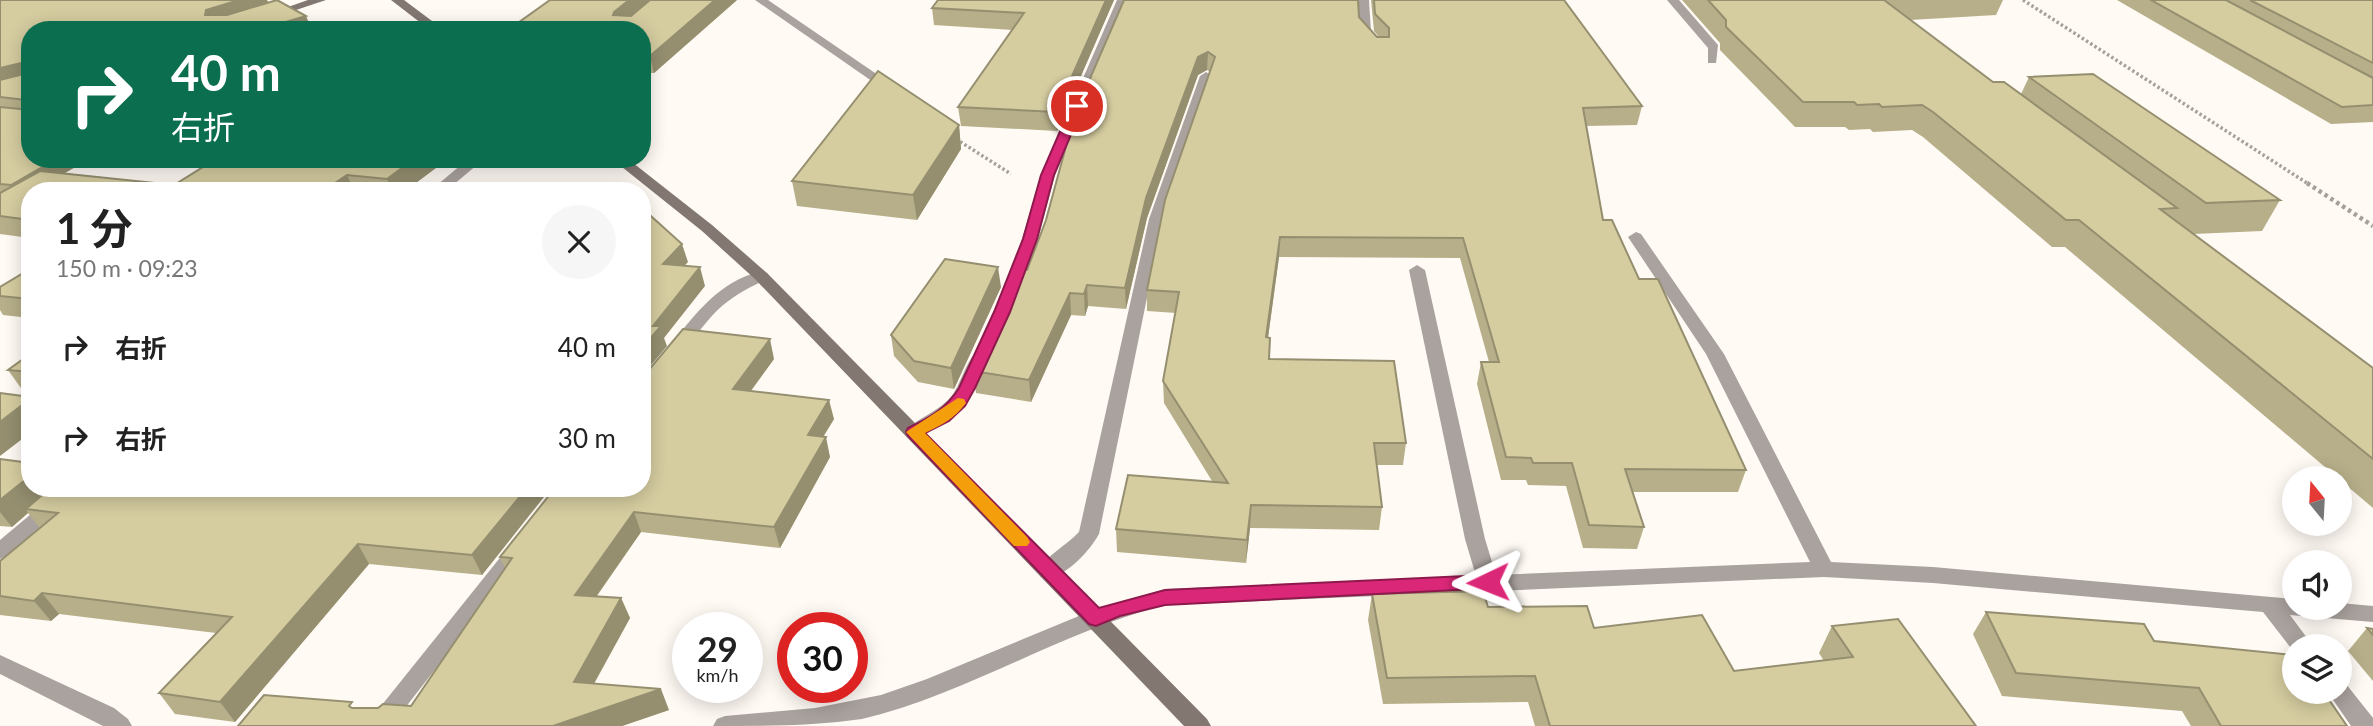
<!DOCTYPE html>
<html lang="ja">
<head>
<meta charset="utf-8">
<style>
  body { margin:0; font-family:Lato,"Noto Sans JP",sans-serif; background:#f6f6f6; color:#222; height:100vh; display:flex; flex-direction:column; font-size:26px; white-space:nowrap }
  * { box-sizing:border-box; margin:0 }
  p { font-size:23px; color:#767676 }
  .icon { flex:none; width:38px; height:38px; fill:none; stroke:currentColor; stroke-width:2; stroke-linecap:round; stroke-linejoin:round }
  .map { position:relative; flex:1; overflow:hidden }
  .drawer { position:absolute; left:21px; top:182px; width:630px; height:315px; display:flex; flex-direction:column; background:#fff; border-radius:28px; box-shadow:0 4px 18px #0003 }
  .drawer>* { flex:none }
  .hud { position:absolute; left:21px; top:21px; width:630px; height:147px; border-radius:28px; box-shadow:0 4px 18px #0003; background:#0b6e4f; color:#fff; overflow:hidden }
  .needle { width:46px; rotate:342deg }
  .controls { position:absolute; left:2282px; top:466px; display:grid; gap:14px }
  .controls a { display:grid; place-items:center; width:70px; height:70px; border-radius:50%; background:#fff; box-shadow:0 4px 18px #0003; font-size:35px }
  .speed { position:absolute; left:672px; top:612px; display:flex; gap:14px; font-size:35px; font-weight:700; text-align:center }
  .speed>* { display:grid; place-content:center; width:91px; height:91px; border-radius:50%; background:#fff; box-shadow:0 4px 18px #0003; line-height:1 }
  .speed small { font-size:18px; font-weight:400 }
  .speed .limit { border:10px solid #d22; background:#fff; color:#111 }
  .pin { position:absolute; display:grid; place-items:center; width:60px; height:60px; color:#fff; margin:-30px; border:4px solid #fff; border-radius:50%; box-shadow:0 2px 7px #0007 }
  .me { position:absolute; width:77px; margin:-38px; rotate:268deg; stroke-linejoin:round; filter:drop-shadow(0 0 5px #0008) }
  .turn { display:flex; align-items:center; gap:24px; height:147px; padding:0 35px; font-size:32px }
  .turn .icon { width:91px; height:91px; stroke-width:2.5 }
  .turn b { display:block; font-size:49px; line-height:60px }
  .round { display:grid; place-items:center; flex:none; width:74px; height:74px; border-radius:37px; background:#f6f6f6 }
  .summary { display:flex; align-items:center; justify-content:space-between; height:119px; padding:0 35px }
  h1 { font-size:42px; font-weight:700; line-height:52px }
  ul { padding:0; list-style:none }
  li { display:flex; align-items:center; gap:21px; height:91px; padding:0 35px }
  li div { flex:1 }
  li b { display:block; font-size:26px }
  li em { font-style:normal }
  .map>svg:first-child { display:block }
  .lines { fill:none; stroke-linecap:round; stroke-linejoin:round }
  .path-far1 { stroke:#a5a09a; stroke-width:3.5; stroke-dasharray:2.5 2.5; stroke-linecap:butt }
  .path { stroke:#a5a09a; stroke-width:4.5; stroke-dasharray:3.5 3.5; stroke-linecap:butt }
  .lane { fill:#aaa29e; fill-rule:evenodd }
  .street { fill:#aaa29e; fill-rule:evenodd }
  .secondary { fill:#837772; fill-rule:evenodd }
  .wall { fill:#b7af8a }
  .shaded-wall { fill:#958f70 }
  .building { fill:#d5cca0; stroke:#958f70; stroke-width:2 }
  .route { fill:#db2777; stroke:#8e194d; stroke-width:2 }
  .slow { fill:#f59e0b }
</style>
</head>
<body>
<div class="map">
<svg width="2373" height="726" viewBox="0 0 2373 726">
  <rect width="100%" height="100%" fill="#fffaf4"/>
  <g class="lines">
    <g class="path-far1">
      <polyline points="2023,0 2310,185"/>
      <polyline points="956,139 1011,174"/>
    </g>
    <polyline class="path" points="2307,183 2373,226"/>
    <g class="lane">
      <polygon points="755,0 768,0 900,90 899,93 889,93"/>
      <polygon points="1117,0 1129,0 1055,175 1038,239 1015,299 1013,302 1001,302 999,299 1022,239 1041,175"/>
      <path d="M1206,72L1212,76L1163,219L1099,534C1090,551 1061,583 1041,577L1037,571C1046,556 1067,545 1079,532L1149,219L1200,76Z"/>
      <path d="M761,271L767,273L769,276L767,279C721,300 714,312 684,351H672L669,347L672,343C697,312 719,282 761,271Z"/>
      <path d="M983,349L992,354C978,385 964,412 934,429C925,434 918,439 907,436L905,432C914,419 940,412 953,394C962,382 968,352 983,349Z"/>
      <polygon points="518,541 525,544 528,549 525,554 391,726 365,726 511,544"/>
    </g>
    <g class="street">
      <polygon points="1357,0 1369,0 1371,32 1380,42 1378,45 1370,45 1359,33"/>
      <polygon points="1667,0 1679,0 1718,45 1716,63 1708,63 1708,48"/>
      <polygon points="468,159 484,159 446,191 430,191"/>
      <path d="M1636,232L1641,234L1724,354L1831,562L1933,567L2294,599V607H2340V603L2373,606V622L2290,615L2313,646H2294V652L2263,612L1933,583L1824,577L1165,605C1060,632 967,694 862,719C814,726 762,726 713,726L717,719L725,716L815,708L881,695L927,679L1091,611L1165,589L1476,576L1465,539L1409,270L1417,265L1425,270L1485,539L1496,575L1810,562L1706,354L1628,237Z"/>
      <polygon points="62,488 85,488 7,556 0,559 0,540"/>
      <polygon points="0,655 114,708 128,719 132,726 103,726 0,674"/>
      <polygon points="2340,682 2346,684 2373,718 2373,726 2351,726 2327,691 2340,691"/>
    </g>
    <g class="secondary">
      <polygon points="308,0 326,0 275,17 265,15"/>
      <polygon points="391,0 404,0 444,30 430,30"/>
      <polygon points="612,159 628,159 712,225 767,273 1207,719 1211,726 1184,726 755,279 702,231"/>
    </g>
  </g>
  <g class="wall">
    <polygon points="0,0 267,0 268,2 306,16 30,30 30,159 89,159 65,173 174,185 448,159 405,191 30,191 30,238 0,234"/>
    <polygon points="737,0 654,73 642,73 642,30"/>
    <polygon points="938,0 1114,0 1057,131 961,126 958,107 1013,30 934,25 932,8"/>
    <polygon points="1124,0 1359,17 1377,37 1379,37 1374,31 1371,0 1564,0 1642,106 1637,125 1586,126 1603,220 1639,279 1746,470 1738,492 1632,492 1644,527 1637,549 1583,548 1566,486 1528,485 1526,480 1501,480 1477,384 1481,362 1489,362 1460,258 1279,257 1268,338 1269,359 1406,443 1403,465 1377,465 1382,507 1379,530 1250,528 1246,563 1117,552 1116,529 1212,481 1164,403 1163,381 1176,313 1147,311 1147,290 1210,72 1207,70 1198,75 1147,218 1126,309 1088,306 1085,316 1071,315 1031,402 976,393 973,371 1027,270 1046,220"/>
    <polygon points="1682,0 2003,0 1996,15 1910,20 1993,82 2021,94 2029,77 2280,200 2262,231 2193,234 2373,368 2373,508 2340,480 2340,478 2338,478 2065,247 2052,247 1923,137 1912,130 1873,132 1870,129 1849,130 1845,127 1795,127 1720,50 1720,43"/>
    <polygon points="2117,0 2373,0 2373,122 2331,124"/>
    <polygon points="959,125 961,149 917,220 797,206 792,181"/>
    <polygon points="30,269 30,318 3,315 0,310 0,287"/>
    <polygon points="1001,287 954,389 918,382 894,356 891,335"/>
    <polygon points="30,354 30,392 23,391 8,370"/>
    <polygon points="774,359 751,391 834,419 823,437 830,457 780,548 641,532 597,596 621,598 630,618 594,684 669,710 622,726 238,726 356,708 411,706 505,568 500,557"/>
    <polygon points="0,459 30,488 551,488 482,575 369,564 235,722 175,714 159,693 216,633 59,614 51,621 0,615 0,561 40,528 28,513 12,527 0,526"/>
    <polygon points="1372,594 1488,607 1594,628 1734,671 1824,661 1819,653 1832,626 1976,726 1535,726 1528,702 1383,704 1368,620"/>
    <polygon points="1986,612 2154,641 2347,726 2191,726 2182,711 2002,696 1973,634"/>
    <polygon points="2367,628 2373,629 2373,681 2348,651"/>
  </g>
  <g class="shaded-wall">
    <polygon points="239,0 267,0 271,9 214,28 205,15 206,10"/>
    <polygon points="629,0 654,0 618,28 613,15 614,12"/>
    <polygon points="715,0 737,0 654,73 650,56"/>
    <polygon points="1106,0 1114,0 1057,131 1056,112"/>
    <polygon points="306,16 312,30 259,30"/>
    <polygon points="1208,52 1207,70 1198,75 1147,218 1126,309 1125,288 1146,198 1198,57"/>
    <polygon points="21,63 30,78 0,89 0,68"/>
    <polygon points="959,125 961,149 917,220 913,195"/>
    <polygon points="56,159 89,159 20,199 11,185"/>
    <polygon points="414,159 448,159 405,191 392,191 387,179"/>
    <polygon points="347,175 354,191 323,191"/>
    <polygon points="1280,237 1279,257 1265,359 1266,337"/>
    <polygon points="682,244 688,262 669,283 663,264"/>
    <polygon points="700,267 705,286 664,338 667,346 642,376 642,348 653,326"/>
    <polygon points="998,267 1001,287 954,389 951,368"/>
    <polygon points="1087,285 1088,306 1085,316 1084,294"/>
    <polygon points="1070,293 1071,315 1031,402 1029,380"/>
    <polygon points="770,339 774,359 738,408 733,389"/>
    <polygon points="30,399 30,433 0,456 0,422"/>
    <polygon points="829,400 834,419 812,455 808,435"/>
    <polygon points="826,437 830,457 780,548 774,527"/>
    <polygon points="30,476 30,488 58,488 26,509 28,513 12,527 0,512 0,500"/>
    <polygon points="527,488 551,488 482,575 472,555"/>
    <polygon points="1251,505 1250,528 1246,563 1247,540"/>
    <polygon points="634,512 641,532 583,615 575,595"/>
    <polygon points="358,544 369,564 235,722 220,702"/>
    <polygon points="42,593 59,614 51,621 34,601"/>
    <polygon points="621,598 630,618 583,703 574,682"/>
    <polygon points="661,689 669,710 622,726 553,726"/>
  </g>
  <g class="building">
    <polygon points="0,0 239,0 206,10 205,15 227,15 277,0 306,16 259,30 30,30 30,99 26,100 0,97 0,80 20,75 21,63 0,68"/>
    <polygon points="550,0 629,0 614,12 613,15 631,16 650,0 715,0 650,56 642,56 642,30 508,30"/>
    <polygon points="938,0 1106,0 1056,112 958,107 1024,13 932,8"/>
    <polygon points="1124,0 1358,0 1359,17 1377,37 1389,37 1389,28 1375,14 1374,0 1564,0 1642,106 1583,108 1603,220 1612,220 1639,279 1658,279 1746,470 1625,469 1644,527 1589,525 1572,463 1533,463 1531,458 1506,457 1481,362 1499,362 1463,238 1280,237 1266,337 1270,338 1269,359 1394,361 1406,443 1374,443 1382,507 1251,505 1247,540 1116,529 1128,475 1228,483 1163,381 1179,292 1147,290 1165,200 1215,57 1208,52 1198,57 1146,198 1125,288 1087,285 1084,294 1070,293 1029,380 973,371 1019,269 1027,270 1046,220 1075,113"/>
    <polygon points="1708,0 1884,0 1993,82 2004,82 2177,208 2160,209 2373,368 2373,459 2079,220 2066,220 1933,112 1922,105 1882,107 1879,104 1857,105 1854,102 1803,102 1726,27 1726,20"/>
    <polygon points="2151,0 2226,0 2373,78 2373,105 2342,107"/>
    <polygon points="2250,0 2373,0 2373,63"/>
    <polygon points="878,71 959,125 913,195 792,181"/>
    <polygon points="2093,74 2280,200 2206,203 2029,77"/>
    <polygon points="0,107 30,110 30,159 56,159 11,185 0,184"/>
    <polygon points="216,159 414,159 387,179 347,175 323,191 30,191 30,220 0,216 0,193 40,171 174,185"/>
    <polygon points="642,208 682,244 663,264 700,267 653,326 661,326 642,348"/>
    <polygon points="945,259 998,267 951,368 914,361 891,335"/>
    <polygon points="30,269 30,299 0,296 0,287"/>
    <polygon points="683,329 770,339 733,389 829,400 808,435 826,437 774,527 634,512 575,595 621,598 574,682 661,689 553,726 238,726 264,695 352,702 349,706 352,708 378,708 383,704 411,706 512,558 500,557 555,488 642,488 642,378"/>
    <polygon points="30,354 30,372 8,370"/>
    <polygon points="0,393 30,397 30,399 0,422"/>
    <polygon points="0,459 30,463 30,476 0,500"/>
    <polygon points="50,488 527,488 472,555 358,544 220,702 159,693 232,617 42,593 34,601 0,596 0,561 58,513 26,509"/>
    <polygon points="1483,591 1488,607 1587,606 1594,628 1702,615 1734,671 1853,657 1832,626 1898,619 1976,726 1550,726 1535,676 1387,678 1372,594"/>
    <polygon points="1986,612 2144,624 2154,641 2294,655 2294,691 2323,691 2347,726 2221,726 2199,688 2016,673"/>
    <polygon points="2367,628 2373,629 2373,635"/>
  </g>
  <path class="route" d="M1077,103L1083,106L1054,175L1037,239L1010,312L975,388L965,406L949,421L925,433L1099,608L1165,590L1488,575L1495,577L1498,582L1495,588L1165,605L1120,616L1096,626L1089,624L908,436L906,432L908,428C929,418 946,409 959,388L994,312L1023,239L1041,175L1071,106Z"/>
  <path class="slow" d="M958,398L964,399L966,403C955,418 942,425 925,433L1027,537L1030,542L1027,546H1014L906,432Z"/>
</svg>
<div class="controls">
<a><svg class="needle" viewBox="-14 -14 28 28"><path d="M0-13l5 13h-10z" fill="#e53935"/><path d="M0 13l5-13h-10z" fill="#767676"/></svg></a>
<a><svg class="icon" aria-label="sound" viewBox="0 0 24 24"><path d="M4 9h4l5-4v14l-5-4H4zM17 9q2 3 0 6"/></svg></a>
<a><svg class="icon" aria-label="layers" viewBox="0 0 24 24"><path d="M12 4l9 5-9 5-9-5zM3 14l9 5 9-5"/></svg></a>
</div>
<div class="speed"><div>29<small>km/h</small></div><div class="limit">30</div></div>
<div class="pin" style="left:1077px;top:106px;background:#d93025"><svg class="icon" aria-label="arrive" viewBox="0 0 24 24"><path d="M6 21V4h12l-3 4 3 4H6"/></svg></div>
<svg class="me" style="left:1488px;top:582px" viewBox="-20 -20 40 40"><path d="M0-17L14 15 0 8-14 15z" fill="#db2777" stroke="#fff" stroke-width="4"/></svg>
<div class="hud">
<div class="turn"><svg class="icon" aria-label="right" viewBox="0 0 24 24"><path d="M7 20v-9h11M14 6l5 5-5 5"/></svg><div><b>40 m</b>右折</div></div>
</div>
<section class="drawer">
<div class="summary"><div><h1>1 分</h1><p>150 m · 09:23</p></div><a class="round"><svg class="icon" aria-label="close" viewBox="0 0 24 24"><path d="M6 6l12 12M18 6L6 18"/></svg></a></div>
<ul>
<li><svg class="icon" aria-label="right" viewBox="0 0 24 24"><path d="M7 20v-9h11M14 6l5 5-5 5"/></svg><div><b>右折</b></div><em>40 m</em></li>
<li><svg class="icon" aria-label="right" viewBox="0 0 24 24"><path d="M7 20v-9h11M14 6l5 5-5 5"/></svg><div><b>右折</b></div><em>30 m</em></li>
</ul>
</section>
</div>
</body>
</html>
